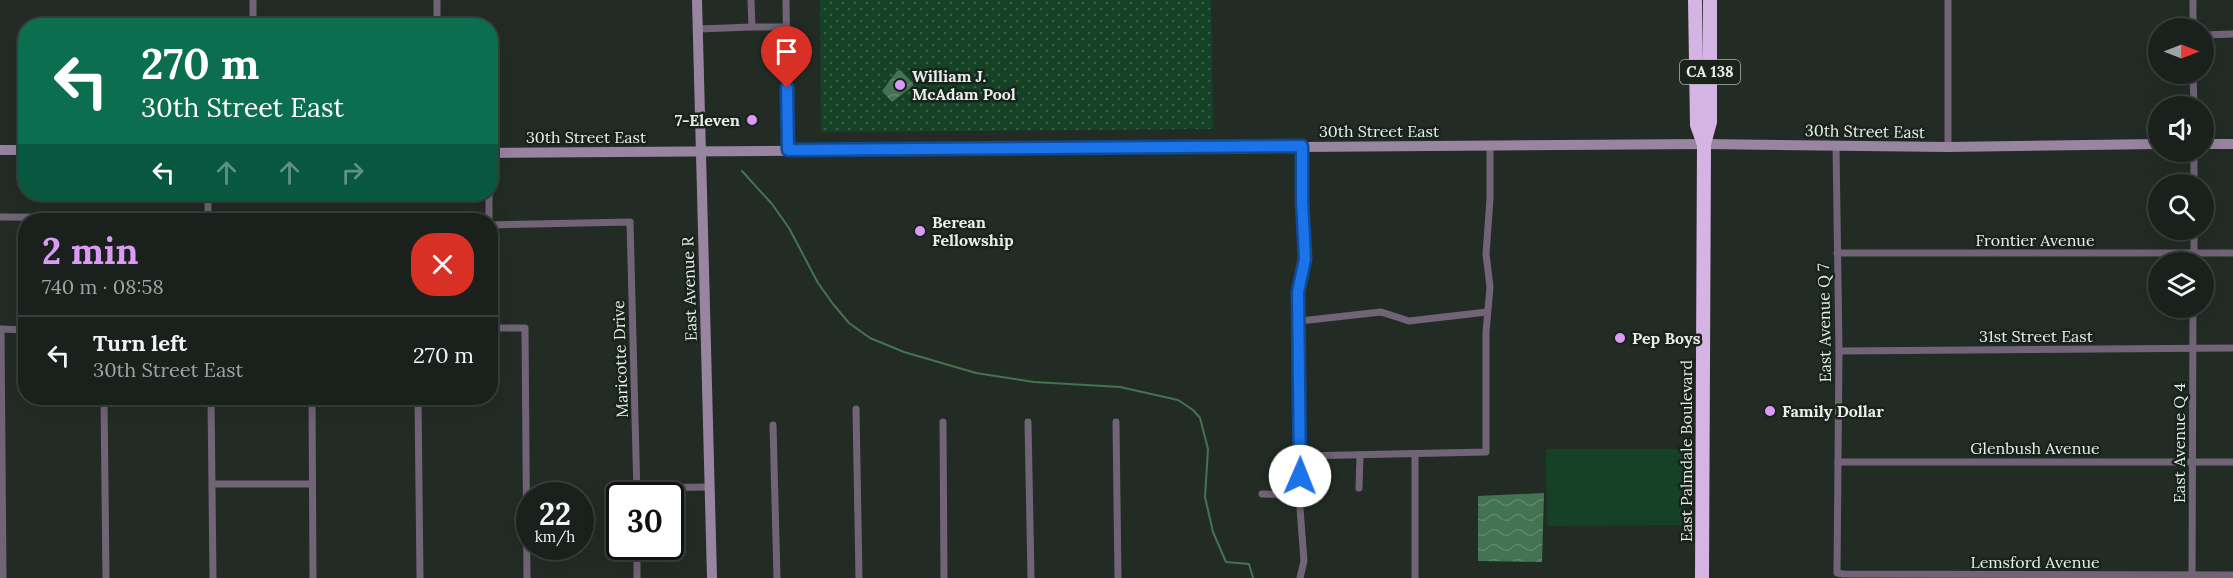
<!DOCTYPE html>
<html lang="en">
<head>
<meta charset="utf-8">
<style>
  body { margin:0; font-family:Lora,serif; background:#272e29; color:#f1f3f6; height:100vh; display:flex; flex-direction:column; font-size:22px; white-space:nowrap }
  * { box-sizing:border-box; margin:0 }
  p { font-size:20px; color:#9fa3a3 }
  .icon { flex:none; width:33px; height:33px; fill:none; stroke:currentColor; stroke-width:2; stroke-linecap:round; stroke-linejoin:round }
  .map { position:relative; flex:1; overflow:hidden }
  .side { position:absolute; left:18px; top:213px; width:480px; height:192px; display:flex; flex-direction:column; background:#1a211c; border-radius:24px; box-shadow:0 6px 24px #0002,0 0 0 2px #383e3b }
  .side>* { flex:none }
  .guide { position:absolute; left:18px; top:18px; width:480px; height:183px; border-radius:24px; box-shadow:0 6px 24px #0002,0 0 0 2px #383e3b; background:#0b6e4f; color:#fff; overflow:hidden }
  .needle { width:39px; rotate:90deg }
  .fabs { position:absolute; left:2148px; top:18px; display:grid; gap:12px }
  .fabs a { display:grid; place-items:center; width:66px; height:66px; border-radius:50%; background:#1a211c; box-shadow:0 6px 24px #0002,0 0 0 2px #383e3b; font-size:30px }
  .speed { position:absolute; left:516px; top:482px; display:flex; gap:12px; font-size:30px; font-weight:700; text-align:center }
  .speed>* { display:grid; place-content:center; width:78px; height:78px; border-radius:50%; background:#1a211c; box-shadow:0 6px 24px #0002,0 0 0 2px #383e3b; line-height:1 }
  .speed small { font-size:15px; font-weight:400 }
  .speed .limit { border:3px solid #111; border-radius:9px; background:#fff; color:#111 }
  .pin { position:absolute; display:grid; place-items:center; width:51px; height:51px; color:#fff; margin:-62px -26px; border-radius:50% 50% 50% 0; rotate:-45deg; box-shadow:0 0 6px #0007 }
  .pin .icon { rotate:45deg }
  .me { position:absolute; width:66px; margin:-33px; rotate:1deg; stroke-linejoin:round; filter:drop-shadow(0 0 4px #0008) }
  .turn { display:flex; align-items:center; gap:21px; height:126px; padding:0 24px; font-size:27px }
  .turn .icon { width:78px; height:78px; stroke-width:2.5 }
  .turn b { display:block; font-size:42px; line-height:51px }
  .lanes { display:flex; align-items:center; height:57px; padding:0 24px; background:#0003; justify-content:center; gap:30px; direction:ltr }
  .lanes .off { opacity:.35 }
  .round { display:grid; place-items:center; flex:none; width:63px; height:63px; border-radius:24px; background:#272e29 }
  .headline { display:flex; align-items:center; justify-content:space-between; height:102px; padding:0 24px }
  h1 { font-size:36px; font-weight:700; line-height:45px; color:#da9af6 }
  ul { padding:0; list-style:none }
  li { display:flex; align-items:center; gap:18px; height:78px; padding:0 24px; border-top:2px solid #383e3b }
  li div { flex:1 }
  li b { display:block; font-size:22px }
  li em { font-style:normal }
  .map>svg:first-child { display:block }
  .grass { fill:#154227 }
  .park { fill:url(#park-dots) }
  .water { fill:url(#water-waves) }
  .lines { fill:none; stroke-linecap:round; stroke-linejoin:round }
  .stream { stroke:#437353; stroke-width:2 }
  .street { stroke:#716477; stroke-width:7 }
  .secondary { stroke:#9985a2; stroke-width:10 }
  .highway { stroke:#d5b4e3; stroke-width:14 }
  .route-casing { stroke:#114b97; stroke-width:15 }
  .route { stroke:#1a73e8; stroke-width:10 }
  .poi-dot { fill:#da9af6; stroke:#19231c; stroke-width:2 }
  .labels { text-anchor:middle; stroke-width:5; stroke-linejoin:round; paint-order:stroke }
  .shield { fill:#19231c; stroke:#aab2ac; stroke-width:1.5 }
  .shield-label { font-size:15px; font-weight:bold; fill:#e8efea }
  .poi-label { font-size:16px; font-weight:bold; fill:#e8efea; stroke:#19231c; text-anchor:start }
  .street-label { font-size:16px; fill:#e8efea; stroke:#19231c }
</style>
</head>
<body>
<div class="map">
<svg width="2233" height="578" viewBox="0 0 2233 578">
  <defs>
    <pattern id="park-dots" width="8" height="8" patternUnits="userSpaceOnUse" patternTransform="scale(1.5)"><rect width="8" height="8" fill="#154227"/><path d="M2 2h.1M6 6h.1" fill="none" stroke="#375e46" stroke-width="1.8" stroke-linecap="round"/></pattern>
    <pattern id="water-waves" width="16" height="10" patternUnits="userSpaceOnUse" patternTransform="scale(1.5)"><rect width="16" height="10" fill="#437353"/><path d="M0 5q4-4 8 0t8 0" fill="none" stroke="#5e876c"/></pattern>
  </defs>
  <rect width="100%" height="100%" fill="#222c25"/>
  <polygon class="grass" points="1546,449 1685,449 1685,525 1547,526"/>
  <polygon class="park" points="820,0 1211,0 1213,129 821,132"/>
  <g class="water">
    <polygon points="900,70 913,83 913,86 892,102 882,91 897,71"/>
    <polygon points="1544,493 1542,562 1478,561 1478,496"/>
  </g>
  <g class="lines">
    <polyline class="stream" points="742,171 772,204 789,228 818,283 833,304 849,323 870,338 904,352 976,373 1034,382 1120,387 1178,400 1193,410 1200,418 1208,449 1205,497 1213,532 1226,562 1249,564 1253,578"/>
    <g class="street">
      <polyline points="253,0 253,26"/>
      <polyline points="437,0 437,26"/>
      <polyline points="751,0 752,27 787,27"/>
      <polyline points="786,0 788,150"/>
      <polyline points="2193,0 2193,28"/>
      <polyline points="698,29 752,27"/>
      <polyline points="2204,35 2233,34"/>
      <polyline points="2193,74 2194,106"/>
      <polyline points="1836,145 1839,351 1837,573 1843,574 2233,575"/>
      <polyline points="1948,147 1948,0"/>
      <polyline points="2194,152 2194,184"/>
      <polyline points="208,194 208,220"/>
      <polyline points="489,194 489,220"/>
      <polyline points="0,217 172,218"/>
      <polyline points="490,225 630,222 637,495"/>
      <polyline points="1837,253 2233,253"/>
      <polyline points="2194,262 2194,230"/>
      <polyline points="1300,321 1381,312 1409,321 1487,312"/>
      <polyline points="490,328 525,328 527,578"/>
      <polyline points="1839,351 2233,348"/>
      <polyline points="104,398 106,578"/>
      <polyline points="211,398 213,578"/>
      <polyline points="312,398 313,578"/>
      <polyline points="418,398 420,578"/>
      <polyline points="856,409 859,578"/>
      <polyline points="943,422 944,578"/>
      <polyline points="1028,422 1031,578"/>
      <polyline points="1116,422 1118,578"/>
      <polyline points="773,425 777,578"/>
      <polyline points="1301,456 1486,452 1486,332 1490,287 1486,254 1490,199 1490,146"/>
      <polyline points="1838,462 2233,462"/>
      <polyline points="213,484 312,484"/>
      <polyline points="637,488 710,487"/>
      <polyline points="1359,488 1360,455"/>
      <polyline points="1262,494 1299,495"/>
      <polyline points="637,546 637,578"/>
      <polyline points="3,578 1,329 26,330"/>
      <polyline points="1300,578 1304,561 1299,495 1301,456 1298,292 1305,259 1302,200 1302,146"/>
      <polyline points="1415,578 1415,454"/>
      <polyline points="2192,578 2193,308"/>
    </g>
    <g class="secondary">
      <polyline points="697,0 712,578"/>
      <polyline points="2204,144 2233,144"/>
      <polyline points="0,150 26,150"/>
      <polyline points="490,153 1704,144 1948,147 2158,144"/>
    </g>
    <g class="highway">
      <polyline points="1695,0 1697,125 1704,144"/>
      <polyline points="1702,578 1704,144 1710,122 1710,0"/>
    </g>
  </g>
  <g class="lines">
    <g class="route-casing">
      <polyline id="route" points="787,88 788,150 1302,146 1302,200 1305,259 1298,292 1300,476"/>
    </g>
    <use href="#route" class="route"/>
  </g>
  <g class="poi-dot">
    <circle cx="900" cy="85" r="6"/>
    <circle cx="752" cy="120" r="6"/>
    <circle cx="920" cy="231" r="6"/>
    <circle cx="1620" cy="338" r="6"/>
    <circle cx="1770" cy="411" r="6"/>
  </g>
  <g class="labels">
    <rect class="shield" x="1680" y="60" width="60" height="24" rx="4.5"/>
    <g class="shield-label">
      <text x="1710" y="77">CA 138</text>
    </g>
    <g class="poi-label">
      <text x="912" y="82">William J.<tspan x="912" dy="18">McAdam Pool</tspan></text>
      <text x="740" y="126" text-anchor="end">7-Eleven</text>
      <text x="932" y="228">Berean<tspan x="932" dy="18">Fellowship</tspan></text>
      <text x="1632" y="344">Pep Boys</text>
      <text x="1782" y="417">Family Dollar</text>
    </g>
    <g class="street-label">
      <text x="1379" y="137">30th Street East</text>
      <text transform="translate(1865 131) rotate(1)" y="6">30th Street East</text>
      <text x="586" y="143">30th Street East</text>
      <text x="2035" y="246">Frontier Avenue</text>
      <text transform="translate(689 289) rotate(-92)" y="6">East Avenue R</text>
      <text transform="translate(1824 323) rotate(-91)" y="6">East Avenue Q 7</text>
      <text x="2036" y="342">31st Street East</text>
      <text transform="translate(620 359) rotate(-92)" y="6">Maricotte Drive</text>
      <text transform="translate(2179 443) rotate(-90)" y="6">East Avenue Q 4</text>
      <text x="2035" y="454">Glenbush Avenue</text>
      <text transform="translate(1686 451) rotate(-90)" y="6">East Palmdale Boulevard</text>
      <text x="2035" y="568">Lemsford Avenue</text>
    </g>
  </g>
</svg>
<div class="fabs">
<a><svg class="needle" viewBox="-14 -14 28 28"><path d="M0-13l5 13h-10z" fill="#e53935"/><path d="M0 13l5-13h-10z" fill="#9fa3a3"/></svg></a>
<a><svg class="icon" aria-label="sound" viewBox="0 0 24 24"><path d="M4 9h4l5-4v14l-5-4H4zM17 9q2 3 0 6"/></svg></a>
<a><svg class="icon" aria-label="search" viewBox="0 0 24 24"><circle cx="10" cy="10" r="6"/><path d="M15 15l6 6"/></svg></a>
<a><svg class="icon" aria-label="layers" viewBox="0 0 24 24"><path d="M12 4l9 5-9 5-9-5zM3 14l9 5 9-5"/></svg></a>
</div>
<div class="speed"><div>22<small>km/h</small></div><div class="limit">30</div></div>
<div class="pin" style="left:787px;top:88px;background:#d93025"><svg class="icon" aria-label="arrive" viewBox="0 0 24 24"><path d="M6 21V4h12l-3 4 3 4H6"/></svg></div>
<svg class="me" style="left:1300px;top:476px" viewBox="-20 -20 40 40"><circle r="19" fill="#fff"/><path d="M0-13L10 11 0 6-10 11z" fill="#1a73e8"/></svg>
<div class="guide">
<div class="turn"><svg class="icon" aria-label="left" viewBox="0 0 24 24"><path d="M17 20v-9H6M10 6l-5 5 5 5"/></svg><div><b>270 m</b>30th Street East</div></div>
<div class="lanes"><svg class="icon" aria-label="left" viewBox="0 0 24 24"><path d="M17 20v-9H6M10 6l-5 5 5 5"/></svg><svg class="icon off" aria-label="ahead" viewBox="0 0 24 24"><path d="M12 20V5M6 11l6-6 6 6"/></svg><svg class="icon off" aria-label="ahead" viewBox="0 0 24 24"><path d="M12 20V5M6 11l6-6 6 6"/></svg><svg class="icon off" aria-label="right" viewBox="0 0 24 24"><path d="M7 20v-9h11M14 6l5 5-5 5"/></svg></div>
</div>
<section class="side">
<div class="headline"><div><h1>2 min</h1><p>740 m · 08:58</p></div><a class="round" style="background:#d93025;color:#fff"><svg class="icon" aria-label="close" viewBox="0 0 24 24"><path d="M6 6l12 12M18 6L6 18"/></svg></a></div>
<ul>
<li><svg class="icon" aria-label="left" viewBox="0 0 24 24"><path d="M17 20v-9H6M10 6l-5 5 5 5"/></svg><div><b>Turn left</b><p>30th Street East</p></div><em>270 m</em></li>
</ul>
</section>
</div>
</body>
</html>
